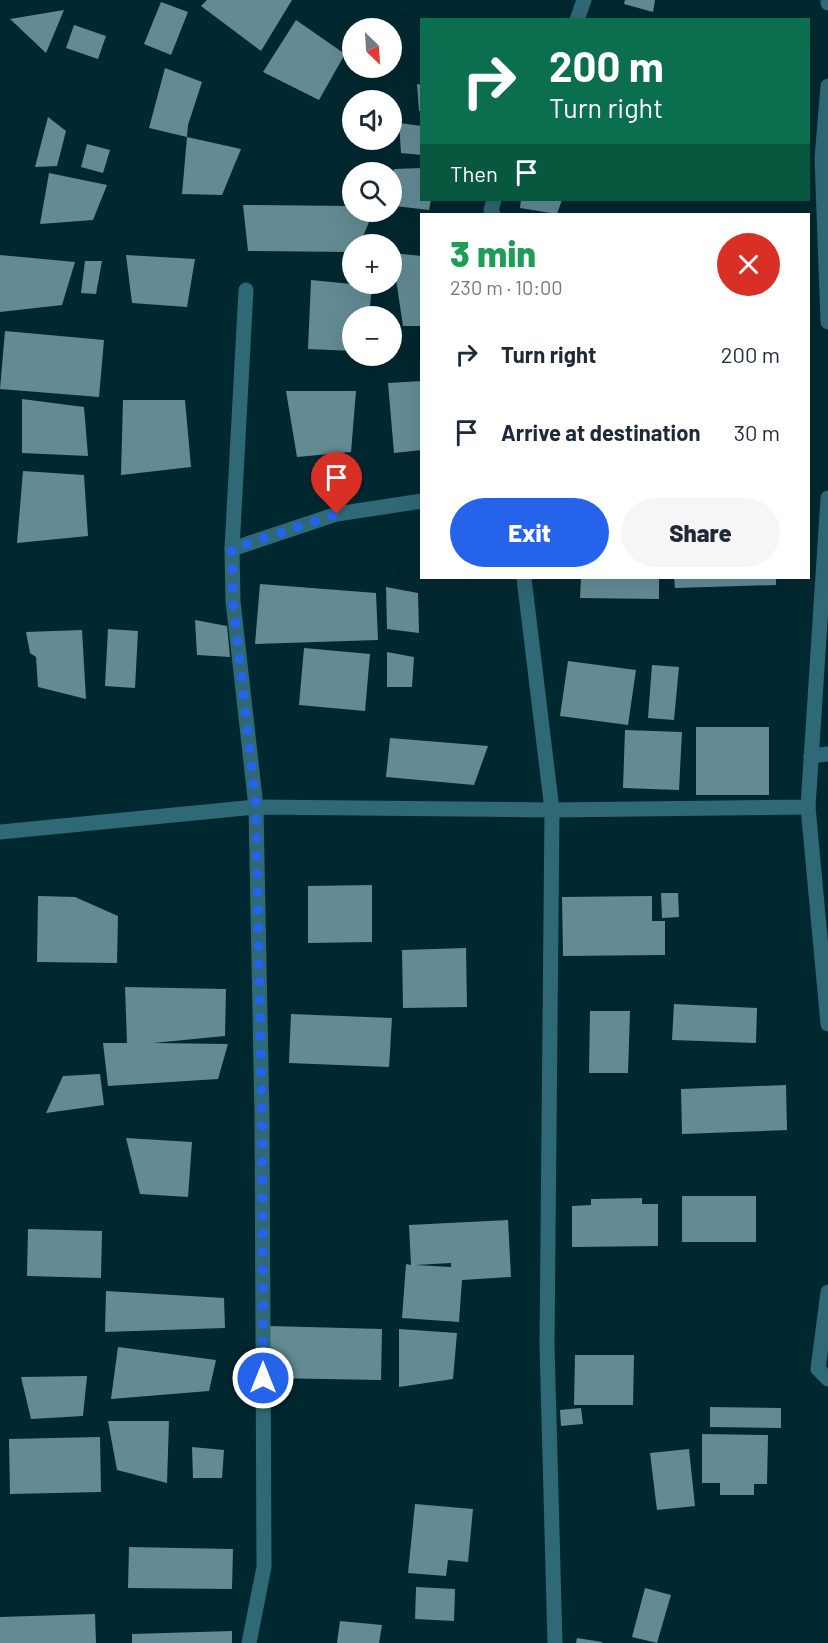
<!DOCTYPE html>
<html lang="en">
<head>
<meta charset="utf-8">
<style>
  body { margin:0; font-family:Barlow,sans-serif; background:#f6f6f7; color:#1f2937; height:100vh; display:flex; flex-direction:column; font-size:22px; white-space:nowrap }
  * { box-sizing:border-box; margin:0 }
  p { font-size:20px; color:#747a83 }
  .icon { flex:none; width:33px; height:33px; fill:none; stroke:currentColor; stroke-width:2; stroke-linecap:round; stroke-linejoin:round }
  .map { position:relative; flex:1; overflow:hidden }
  .details { position:absolute; left:420px; top:213px; width:390px; height:366px; display:flex; flex-direction:column; background:#fff; border-radius:0px; box-shadow:0 6px 24px #0002 }
  .details>* { flex:none }
  .banner { position:absolute; left:420px; top:18px; width:390px; height:183px; border-radius:0px; box-shadow:0 6px 24px #0002; background:#0b6e4f; color:#fff; overflow:hidden }
  .needle { width:39px; rotate:155deg }
  .buttons { position:absolute; left:342px; top:18px; display:grid; gap:12px }
  .buttons a { display:grid; place-items:center; width:60px; height:60px; border-radius:50%; background:#fff; box-shadow:0 6px 24px #0002; font-size:30px }
  .pin { position:absolute; display:grid; place-items:center; width:51px; height:51px; color:#fff; margin:-62px -26px; border-radius:50% 50% 50% 0; rotate:-45deg; box-shadow:0 0 6px #0007 }
  .pin .icon { rotate:45deg }
  .me { position:absolute; width:66px; margin:-33px; rotate:0deg; stroke-linejoin:round; filter:drop-shadow(0 0 4px #0008) }
  .turn { display:flex; align-items:center; gap:21px; height:126px; padding:0 30px; font-size:27px }
  .turn .icon { width:78px; height:78px; stroke-width:2.5 }
  .turn b { display:block; font-size:42px; line-height:51px }
  .then { display:flex; align-items:center; height:57px; padding:0 30px; background:#0003; gap:12px; font-size:22px }
  .round { display:grid; place-items:center; flex:none; width:63px; height:63px; border-radius:32px; background:#f6f6f7 }
  .overview { display:flex; align-items:center; justify-content:space-between; height:102px; padding:0 30px }
  h1 { font-size:36px; font-weight:800; line-height:45px; color:#1e9e55 }
  .action { display:flex; gap:12px; margin-top:auto; padding:12px 30px }
  .action a { flex:1; height:69px; border-radius:36px; background:#2563eb; color:#fff; font-size:24px; font-weight:800; line-height:69px; text-align:center }
  .action a+a { background:#f6f6f7; color:#1f2937 }
  ul { padding:0; list-style:none }
  li { display:flex; align-items:center; gap:18px; height:78px; padding:0 30px }
  li div { flex:1 }
  li b { display:block; font-size:22px }
  li em { font-style:normal }
  .map>svg:first-child { display:block }
  .building { fill:#638b94; fill-rule:evenodd }
  .lines { fill:none; stroke-linecap:round; stroke-linejoin:round }
  .street { stroke:#2e6975; stroke-width:15 }
  .route { stroke:#2563eb; stroke-width:10; stroke-dasharray:0 18 }
</style>
</head>
<body>
<div class="map">
<svg width="828" height="1643" viewBox="0 0 828 1643">
  <rect width="100%" height="100%" fill="#002830"/>
  <g class="building">
    <polygon points="207,0 292,0 261,51 201,6"/>
    <polygon points="625,0 655,0 653,12 624,4"/>
    <polygon points="161,2 188,12 171,55 144,44"/>
    <polygon points="64,10 46,53 10,19"/>
    <polygon points="296,20 345,54 319,100 263,72"/>
    <polygon points="74,25 106,36 98,59 66,48"/>
    <polygon points="165,68 202,82 188,125 187,137 149,128"/>
    <polygon points="417,84 422,85 422,112 419,111"/>
    <polygon points="48,117 66,131 57,166 35,167"/>
    <polygon points="399,123 422,126 422,155 401,153"/>
    <polygon points="187,137 241,149 222,195 182,194"/>
    <polygon points="87,144 110,150 103,173 81,167"/>
    <polygon points="422,168 422,200 431,200 429,210 395,206 394,169"/>
    <polygon points="49,173 107,185 93,220 40,224"/>
    <polygon points="521,200 562,200 557,214 520,208"/>
    <polygon points="243,205 352,206 352,212 373,212 360,244 352,244 352,252 248,251"/>
    <polygon points="392,253 422,256 422,326 403,326"/>
    <polygon points="0,255 75,262 62,305 0,312"/>
    <polygon points="126,255 195,259 187,307 132,303"/>
    <polygon points="85,261 102,261 96,294 81,293"/>
    <polygon points="311,280 372,286 369,316 352,316 352,351 308,349"/>
    <polygon points="5,331 104,340 99,397 0,389"/>
    <polygon points="422,381 422,450 394,453 388,383"/>
    <polygon points="286,391 356,391 351,452 297,457"/>
    <polygon points="22,399 84,407 88,456 22,453"/>
    <polygon points="123,400 185,400 191,467 121,475"/>
    <polygon points="23,471 84,475 88,536 17,543"/>
    <polygon points="581,578 659,578 659,599 580,598"/>
    <polygon points="674,578 776,578 776,585 675,588"/>
    <polygon points="260,584 376,593 378,640 255,644"/>
    <polygon points="386,587 418,593 419,633 387,629"/>
    <polygon points="195,620 227,626 230,657 197,655"/>
    <polygon points="108,629 138,631 135,688 105,686"/>
    <polygon points="82,630 86,699 38,687 36,657 30,653 26,632"/>
    <polygon points="304,648 370,654 365,711 299,705"/>
    <polygon points="387,652 414,657 412,687 387,687"/>
    <polygon points="568,661 636,670 628,725 560,716"/>
    <polygon points="652,665 679,667 674,720 648,718"/>
    <rect x="696" y="727" width="73" height="68"/>
    <polygon points="625,730 682,732 679,790 623,788"/>
    <polygon points="390,738 488,746 474,785 386,777"/>
    <polygon points="372,885 372,942 308,943 308,886"/>
    <polygon points="661,893 678,893 679,917 662,918"/>
    <polygon points="38,896 75,897 118,916 117,963 37,962"/>
    <polygon points="652,896 652,921 665,921 665,955 563,956 562,897"/>
    <polygon points="466,948 467,1007 403,1008 402,950"/>
    <polygon points="125,987 226,989 225,1036 153,1043 228,1044 218,1079 108,1086 103,1043 127,1043"/>
    <polygon points="674,1004 757,1008 756,1043 672,1040"/>
    <polygon points="590,1011 630,1011 628,1073 589,1073"/>
    <polygon points="291,1014 392,1018 389,1067 289,1063"/>
    <polygon points="100,1074 104,1105 46,1113 63,1076"/>
    <polygon points="786,1085 787,1130 682,1134 681,1089"/>
    <polygon points="126,1138 192,1142 188,1197 140,1194"/>
    <rect x="682" y="1196" width="74" height="46"/>
    <polygon points="642,1198 642,1204 658,1204 658,1246 572,1247 572,1206 591,1205 591,1199"/>
    <path d="M508,1220L511,1277L462,1280L459,1322L402,1318L406,1264L411,1265L409,1225ZM451,1263V1267L415,1265Z"/>
    <polygon points="28,1229 102,1231 101,1278 27,1276"/>
    <polygon points="106,1291 224,1298 225,1328 105,1332"/>
    <polygon points="269,1326 382,1329 381,1380 268,1378"/>
    <polygon points="399,1329 457,1333 453,1379 399,1387"/>
    <polygon points="118,1347 216,1360 209,1391 111,1399"/>
    <polygon points="575,1355 634,1355 633,1405 574,1405"/>
    <polygon points="87,1376 83,1416 31,1419 21,1377"/>
    <polygon points="710,1407 781,1408 781,1428 710,1427"/>
    <polygon points="581,1408 583,1424 561,1426 560,1410"/>
    <polygon points="108,1421 169,1421 167,1483 117,1470"/>
    <polygon points="702,1434 768,1435 767,1484 754,1484 754,1495 720,1495 720,1483 702,1483"/>
    <polygon points="100,1437 101,1492 10,1494 9,1439"/>
    <polygon points="192,1447 224,1450 222,1478 193,1478"/>
    <polygon points="689,1449 695,1506 657,1510 650,1453"/>
    <polygon points="415,1504 473,1509 468,1562 448,1560 446,1576 408,1573"/>
    <polygon points="129,1547 233,1549 232,1589 128,1588"/>
    <polygon points="416,1587 455,1589 454,1621 415,1619"/>
    <polygon points="645,1588 671,1595 657,1643 632,1637"/>
    <polygon points="95,1614 96,1643 0,1643 0,1617"/>
    <polygon points="340,1621 382,1625 379,1643 337,1643"/>
    <polygon points="232,1631 232,1643 132,1643 132,1634"/>
    <polygon points="577,1638 602,1642 602,1643 576,1643"/>
  </g>
  <g class="lines">
    <g class="street">
      <polyline points="828,0 828,3"/>
      <polyline points="577,20 584,0"/>
      <polyline points="828,86 822,158 828,322"/>
      <polyline points="493,214 491,210 494,200"/>
      <polyline points="246,290 232,549 233,601 256,807 262,1118 264,1567 249,1643"/>
      <polyline points="232,549 337,514 422,501"/>
      <polyline points="524,578 552,810 547,1345 555,1643"/>
      <polyline points="811,756 828,754"/>
      <polyline points="808,807 828,1024"/>
      <polyline points="0,832 256,807 552,810 808,807 828,498"/>
      <polyline points="828,1292 818,1369 828,1379"/>
    </g>
  </g>
  <g class="lines">
    <polyline class="route" points="263,1378 262,1118 256,807 233,601 232,549 337,514"/>
  </g>
</svg>
<div class="buttons">
<a><svg class="needle" viewBox="-14 -14 28 28"><path d="M0-13l5 13h-10z" fill="#e53935"/><path d="M0 13l5-13h-10z" fill="#747a83"/></svg></a>
<a><svg class="icon" aria-label="sound" viewBox="0 0 24 24"><path d="M4 9h4l5-4v14l-5-4H4zM17 9q2 3 0 6"/></svg></a>
<a><svg class="icon" aria-label="search" viewBox="0 0 24 24"><circle cx="10" cy="10" r="6"/><path d="M15 15l6 6"/></svg></a>
<a>+</a>
<a>−</a>
</div>
<div class="pin" style="left:337px;top:514px;background:#d93025"><svg class="icon" aria-label="arrive" viewBox="0 0 24 24"><path d="M6 21V4h12l-3 4 3 4H6"/></svg></div>
<svg class="me" style="left:263px;top:1378px" viewBox="-20 -20 40 40"><circle r="17" fill="#2563eb" stroke="#fff" stroke-width="3"/><path d="M0-11L8 9 0 5-8 9z" fill="#fff"/></svg>
<div class="banner">
<div class="turn"><svg class="icon" aria-label="right" viewBox="0 0 24 24"><path d="M7 20v-9h11M14 6l5 5-5 5"/></svg><div><b>200 m</b>Turn right</div></div>
<div class="then">Then<svg class="icon" aria-label="arrive" viewBox="0 0 24 24"><path d="M6 21V4h12l-3 4 3 4H6"/></svg></div>
</div>
<section class="details">
<div class="overview"><div><h1>3 min</h1><p>230 m · 10:00</p></div><a class="round" style="background:#d93025;color:#fff"><svg class="icon" aria-label="close" viewBox="0 0 24 24"><path d="M6 6l12 12M18 6L6 18"/></svg></a></div>
<ul>
<li><svg class="icon" aria-label="right" viewBox="0 0 24 24"><path d="M7 20v-9h11M14 6l5 5-5 5"/></svg><div><b>Turn right</b></div><em>200 m</em></li>
<li><svg class="icon" aria-label="arrive" viewBox="0 0 24 24"><path d="M6 21V4h12l-3 4 3 4H6"/></svg><div><b>Arrive at destination</b></div><em>30 m</em></li>
</ul>
<div class="action"><a>Exit</a><a>Share</a></div>
</section>
</div>
</body>
</html>
